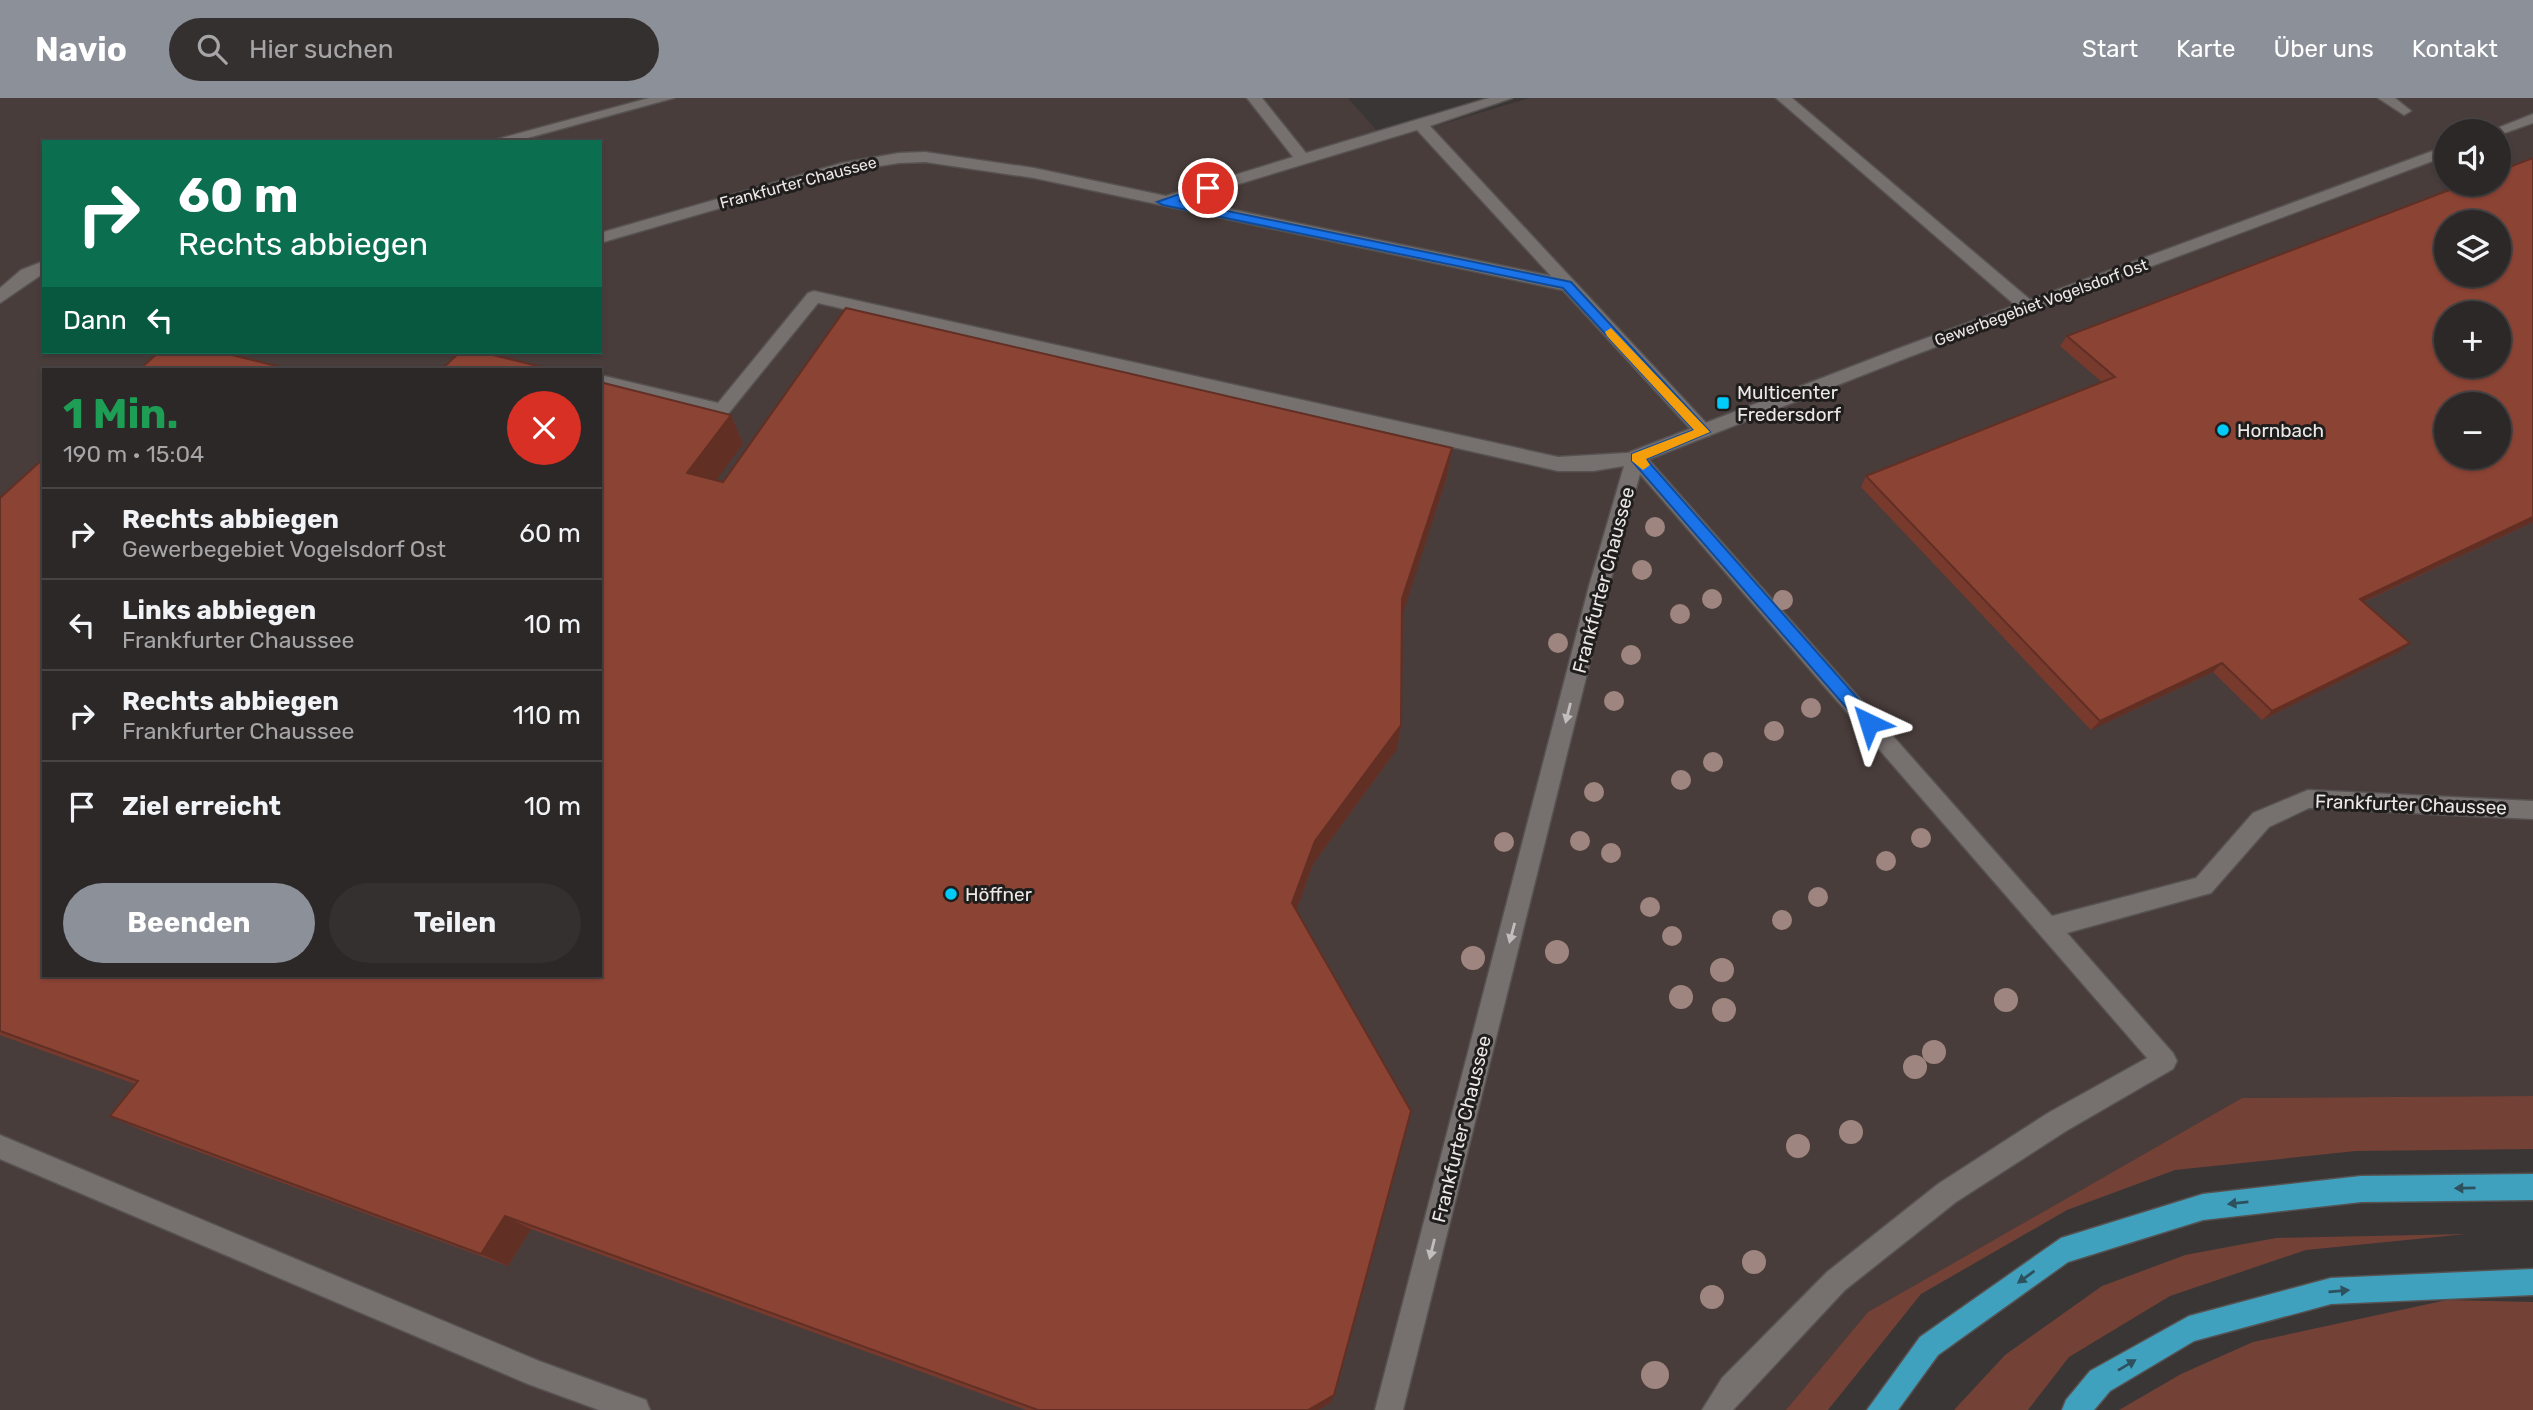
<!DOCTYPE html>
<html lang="de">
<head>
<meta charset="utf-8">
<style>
  body { margin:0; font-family:Rubik,sans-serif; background:#343030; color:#f1f3f6; height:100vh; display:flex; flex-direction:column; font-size:26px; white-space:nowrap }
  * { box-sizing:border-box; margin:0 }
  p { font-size:23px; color:#a6a6a8 }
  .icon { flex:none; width:38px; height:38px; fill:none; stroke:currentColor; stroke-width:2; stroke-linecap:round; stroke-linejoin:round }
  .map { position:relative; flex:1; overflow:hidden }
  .panel { position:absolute; left:42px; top:270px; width:560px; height:609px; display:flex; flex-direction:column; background:#2c2828; border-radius:0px; box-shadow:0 2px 5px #0004,0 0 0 2px #484445 }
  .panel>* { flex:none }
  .guide { position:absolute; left:42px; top:42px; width:560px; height:214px; border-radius:0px; box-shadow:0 2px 5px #0004,0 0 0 2px #484445; background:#0b6e4f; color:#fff; overflow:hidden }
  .fabs { position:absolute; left:2434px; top:21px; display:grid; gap:14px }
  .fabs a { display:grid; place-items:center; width:77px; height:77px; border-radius:50%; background:#2c2828; box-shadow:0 2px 5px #0004,0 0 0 2px #484445; font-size:35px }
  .pin { position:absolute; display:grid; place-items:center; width:60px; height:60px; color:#fff; margin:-30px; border:4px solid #fff; border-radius:50%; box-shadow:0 2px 7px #0007 }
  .me { position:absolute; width:77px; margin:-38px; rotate:319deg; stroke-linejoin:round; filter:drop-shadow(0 0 5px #0008) }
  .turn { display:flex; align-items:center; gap:24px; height:147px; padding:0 21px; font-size:32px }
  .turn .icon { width:91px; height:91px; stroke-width:2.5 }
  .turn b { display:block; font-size:49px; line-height:60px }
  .then { display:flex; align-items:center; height:66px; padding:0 21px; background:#0003; gap:14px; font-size:26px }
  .round { display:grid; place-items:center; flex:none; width:74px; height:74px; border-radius:37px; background:#343030 }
  .summary { display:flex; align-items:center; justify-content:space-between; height:119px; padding:0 21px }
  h1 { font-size:42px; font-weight:700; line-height:52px; color:#1e9e55 }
  .action { display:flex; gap:14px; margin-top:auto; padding:14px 21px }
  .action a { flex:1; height:80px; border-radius:42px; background:#8c9099; color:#fff; font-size:28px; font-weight:700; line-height:80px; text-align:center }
  .action a+a { background:#343030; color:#f1f3f6 }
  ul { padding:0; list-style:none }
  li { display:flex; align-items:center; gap:21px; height:91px; padding:0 21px; border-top:2px solid #484445 }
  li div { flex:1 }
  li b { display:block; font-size:26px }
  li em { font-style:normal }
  header { display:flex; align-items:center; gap:42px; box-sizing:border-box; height:98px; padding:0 35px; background:#8c9099; color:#fff }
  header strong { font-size:33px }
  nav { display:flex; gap:38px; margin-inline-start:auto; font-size:24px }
  .search { width:490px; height:63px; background:#343030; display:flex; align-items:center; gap:18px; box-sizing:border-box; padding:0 24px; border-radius:38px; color:#a6a6a8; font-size:26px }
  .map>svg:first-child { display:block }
  .built { fill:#493d3b; fill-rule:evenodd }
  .green { fill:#734136 }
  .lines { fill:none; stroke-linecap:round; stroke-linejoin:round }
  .lane-casing { stroke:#565251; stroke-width:3 }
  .street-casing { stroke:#565251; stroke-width:3 }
  .highway-casing { stroke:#565251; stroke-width:3 }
  .lane { fill:#76706f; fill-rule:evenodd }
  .street { fill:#76706f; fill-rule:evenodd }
  .highway { fill:#40a1bf; fill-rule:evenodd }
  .tree { fill:#9f857f }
  .wall { fill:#783a2d }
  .shaded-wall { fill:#612f24 }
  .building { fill:#8b4334; stroke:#612f24; stroke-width:2; fill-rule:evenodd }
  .oneway { fill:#c2bebd }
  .oneway2 { fill:#2d525e }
  .route { fill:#1a73e8; stroke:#114b97; stroke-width:2 }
  .slow { fill:#f59e0b }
  .poi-dot { fill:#02cbf9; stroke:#201e1d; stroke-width:2.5 }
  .labels { text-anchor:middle; stroke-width:6; stroke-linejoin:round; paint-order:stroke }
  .far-street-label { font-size:16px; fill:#ebe8e7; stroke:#201e1d }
  .poi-label { font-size:19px; fill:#ebe8e7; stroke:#201e1d; text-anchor:start }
  .street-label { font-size:19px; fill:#ebe8e7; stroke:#201e1d }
</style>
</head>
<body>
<header>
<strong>Navio</strong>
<div class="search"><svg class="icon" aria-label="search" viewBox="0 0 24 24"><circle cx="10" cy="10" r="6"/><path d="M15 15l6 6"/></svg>Hier suchen</div>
<nav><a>Start</a><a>Karte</a><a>Über uns</a><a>Kontakt</a></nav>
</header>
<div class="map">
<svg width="2533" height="1312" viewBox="0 0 2533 1312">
  <rect width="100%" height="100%" fill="#3a3635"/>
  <path class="built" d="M0,0H1348L1386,43L1529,0H2533V998L2242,1000L1868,1214L1786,1312H0ZM2446,33H2499V86H2446ZM44,44H600V254H44ZM2446,124H2499V177H2446ZM2446,215H2499V268H2446ZM44,271H600V877H44ZM2446,306H2499V359H2446Z"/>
  <g class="green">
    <polygon points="2533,998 2533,1051 2356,1053 2175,1072 2067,1112 1921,1196 1828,1312 1786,1312 1868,1214 2242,1000"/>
    <polygon points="2467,1136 2306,1152 2170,1198 2069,1259 2028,1312 1954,1312 2005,1257 2102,1188 2185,1157 2276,1140"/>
    <polygon points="2447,1202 2533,1204 2533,1312 2119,1312 2181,1276 2253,1244"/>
  </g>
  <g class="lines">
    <g class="lane-casing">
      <g id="lane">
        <polygon points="649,0 674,0 513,44 487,44"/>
        <path d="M1247,0H1262L1306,55L1489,0H1512L1430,28L1709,328L1712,333L1709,338H1697L1563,192L1034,80L925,64L899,65L848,73L600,145V135L842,65L899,55L925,54L1034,70L1166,98L1293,59ZM1417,32L1551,178L1186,102Z"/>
        <polygon points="1776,0 1792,0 2034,205 2034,213 2022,213"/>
        <polygon points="2378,0 2395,0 2411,13 2404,17"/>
        <polygon points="44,163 44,175 0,205 0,190 21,172"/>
        <polygon points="814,193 1558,359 1642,354 2052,818 2196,780 2253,715 2308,692 2533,703 2533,721 2309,710 2269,729 2211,795 2067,835 2173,955 2177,963 2173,971 2066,1033 1956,1104 1845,1192 1733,1312 1702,1312 1722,1280 1827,1174 1938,1086 2048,1015 2147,960 1640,376 1609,488 1403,1312 1375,1312 1589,488 1624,368 1593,373 1558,373 818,205 728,316 722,318 600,289 600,277 718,305 808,195"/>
        <polygon points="0,1037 539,1263 646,1302 650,1312 599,1312 528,1286 0,1061"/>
      </g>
    </g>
    <g class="street-casing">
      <g id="street">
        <polygon points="2533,16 2533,25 2499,37 2499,33 2490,33"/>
        <polygon points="2446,48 2446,58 1909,259 1642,364 1636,366 1627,359 1630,354 1897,251"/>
      </g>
    </g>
    <g class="highway-casing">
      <g id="highway">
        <polygon points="2533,1076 2533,1102 2361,1104 2203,1122 2068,1164 1938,1257 1898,1312 1867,1312 1920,1239 2061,1140 2203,1096 2361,1078"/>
        <polygon points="2533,1171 2533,1197 2331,1206 2194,1243 2110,1293 2094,1312 2062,1312 2066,1302 2090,1273 2189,1218 2331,1180"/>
      </g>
    </g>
    <use href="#lane" class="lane"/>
    <use href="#street" class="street"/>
    <use href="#highway" class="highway"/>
  </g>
  <g class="tree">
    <circle cx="1655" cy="429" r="10"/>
    <circle cx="1642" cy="472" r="10"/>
    <circle cx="1712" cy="501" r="10"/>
    <circle cx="1783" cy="502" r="10"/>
    <circle cx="1680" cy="516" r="10"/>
    <circle cx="1558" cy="545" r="10"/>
    <circle cx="1631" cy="557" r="10"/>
    <circle cx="1614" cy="603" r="10"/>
    <circle cx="1811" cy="610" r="10"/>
    <circle cx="1774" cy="633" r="10"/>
    <circle cx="1713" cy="664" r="10"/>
    <circle cx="1681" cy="682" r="10"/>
    <circle cx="1594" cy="694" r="10"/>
    <circle cx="1921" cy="740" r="10"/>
    <circle cx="1580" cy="743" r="10"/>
    <circle cx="1504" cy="744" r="10"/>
    <circle cx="1611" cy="755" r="10"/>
    <circle cx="1886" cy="763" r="10"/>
    <circle cx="1818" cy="799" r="10"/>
    <circle cx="1650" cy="809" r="10"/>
    <circle cx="1782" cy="822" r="10"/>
    <circle cx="1672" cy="838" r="10"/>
    <circle cx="1557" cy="854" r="12"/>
    <circle cx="1473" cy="860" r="12"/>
    <circle cx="1722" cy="872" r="12"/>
    <circle cx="1681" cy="899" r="12"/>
    <circle cx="2006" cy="902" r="12"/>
    <circle cx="1724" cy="912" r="12"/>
    <circle cx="1934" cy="954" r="12"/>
    <circle cx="1915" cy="969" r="12"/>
    <circle cx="1851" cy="1034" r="12"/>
    <circle cx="1798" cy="1048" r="12"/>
    <circle cx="1754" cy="1164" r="12"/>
    <circle cx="1712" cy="1199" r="12"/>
    <circle cx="1655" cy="1277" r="14"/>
  </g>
  <g class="wall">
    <polygon points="2067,238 2533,424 2363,504 2399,554 2262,622 2213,574 2091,632 1861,389 1866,378 2102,284 2060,248"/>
    <polygon points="731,317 743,346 716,382 723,384 1452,350 1447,378 1402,517 1401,627 1397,651 1313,766 1296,813 1331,1304 1319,1312 1026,1312 531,1131 508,1168 148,1035 110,1018 135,986 0,937 0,400"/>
  </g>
  <g class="shaded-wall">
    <polygon points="731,317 743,346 701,403 687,375"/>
    <polygon points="1452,350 1447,378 1399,528 1402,501"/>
    <polygon points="2533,419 2533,424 2349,510 2360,501"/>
    <polygon points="2410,545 2399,554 2262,622 2272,613"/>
    <polygon points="2222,565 2213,574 2091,632 2100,623"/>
    <polygon points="1401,627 1397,651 1313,766 1291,827 1292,805 1315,743"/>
    <polygon points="505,1118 531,1131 508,1168 481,1156"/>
    <polygon points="1334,1297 1331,1304 1319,1312 1308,1312"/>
  </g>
  <g class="building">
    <path d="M2533,60V419L2360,501L2410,545L2272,613L2222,565L2100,623L1866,378L2115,279L2067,238L2465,86H2499V73ZM2446,124H2499V177H2446ZM2446,215H2499V268H2446ZM2446,306H2499V359H2446Z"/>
    <polygon points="846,210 1452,350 1402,501 1401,627 1315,743 1292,805 1411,1013 1334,1297 1308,1312 1038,1312 505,1118 481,1156 110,1018 138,983 0,933 0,400 44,360 44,877 600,877 600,284 731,317 687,375 723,384"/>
    <polygon points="159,254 220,254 289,271 140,271"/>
    <polygon points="460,254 481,254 550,271 442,271"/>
  </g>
  <defs><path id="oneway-solid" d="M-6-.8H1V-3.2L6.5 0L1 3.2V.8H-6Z" transform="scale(1.75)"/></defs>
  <g class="oneway">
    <use href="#oneway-solid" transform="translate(1568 615) rotate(104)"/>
    <use href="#oneway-solid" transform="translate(1512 835) rotate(105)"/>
    <use href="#oneway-solid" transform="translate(1432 1151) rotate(104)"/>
  </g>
  <g class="oneway2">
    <use href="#oneway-solid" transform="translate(2465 1090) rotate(179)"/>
    <use href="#oneway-solid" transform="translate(2238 1105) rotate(174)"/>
    <use href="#oneway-solid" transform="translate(2026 1179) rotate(144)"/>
    <use href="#oneway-solid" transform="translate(2339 1193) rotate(-5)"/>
    <use href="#oneway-solid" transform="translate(2127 1267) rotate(-31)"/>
  </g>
  <polygon class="route" points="1208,86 1214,90 1212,93 1179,103 1571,184 1710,334 1646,361 1875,620 1875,630 1864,630 1632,363 1632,356 1694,332 1563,190 1163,107 1157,104"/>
  <polygon class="slow" points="1611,230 1710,334 1646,361 1650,367 1643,372 1632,363 1632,356 1694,332 1607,238 1605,234"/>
  <g class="poi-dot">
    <rect x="1716" y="298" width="14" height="14" rx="3.5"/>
    <circle cx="2223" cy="332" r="7"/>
    <circle cx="951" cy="796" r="7"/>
  </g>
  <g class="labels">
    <g class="far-street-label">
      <text transform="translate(798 84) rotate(-15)" y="6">Frankfurter Chaussee</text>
      <text transform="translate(2041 204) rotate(-20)" y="6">Gewerbegebiet Vogelsdorf Ost</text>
    </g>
    <g class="poi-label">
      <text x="1737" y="301">Multicenter<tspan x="1737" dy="22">Fredersdorf</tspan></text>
      <text x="2237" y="339">Hornbach</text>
      <text x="965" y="803">Höffner</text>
    </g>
    <g class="street-label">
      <text transform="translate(1603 482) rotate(-75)" y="7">Frankfurter Chaussee</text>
      <text transform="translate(2411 706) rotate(2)" y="7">Frankfurter Chaussee</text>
      <text transform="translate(1461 1031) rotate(-76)" y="7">Frankfurter Chaussee</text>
    </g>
  </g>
</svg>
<div class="fabs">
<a><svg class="icon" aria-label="sound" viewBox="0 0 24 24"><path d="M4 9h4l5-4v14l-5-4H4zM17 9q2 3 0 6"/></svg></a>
<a><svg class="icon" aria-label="layers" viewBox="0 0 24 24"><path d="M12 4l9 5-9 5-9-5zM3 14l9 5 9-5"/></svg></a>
<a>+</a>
<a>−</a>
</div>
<div class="pin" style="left:1208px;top:90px;background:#d93025"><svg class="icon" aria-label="arrive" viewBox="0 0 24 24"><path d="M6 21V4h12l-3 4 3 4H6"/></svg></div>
<svg class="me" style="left:1869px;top:625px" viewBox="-20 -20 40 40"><path d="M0-17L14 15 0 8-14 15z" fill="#1a73e8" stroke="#fff" stroke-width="4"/></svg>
<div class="guide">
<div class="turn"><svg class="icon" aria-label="right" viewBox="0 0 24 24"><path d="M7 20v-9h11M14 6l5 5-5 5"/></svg><div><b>60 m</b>Rechts abbiegen</div></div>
<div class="then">Dann<svg class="icon" aria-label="left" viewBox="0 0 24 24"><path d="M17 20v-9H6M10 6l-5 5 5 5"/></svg></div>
</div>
<section class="panel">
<div class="summary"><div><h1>1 Min.</h1><p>190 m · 15:04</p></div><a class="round" style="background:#d93025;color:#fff"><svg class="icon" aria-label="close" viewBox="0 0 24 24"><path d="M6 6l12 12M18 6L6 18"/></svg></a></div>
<ul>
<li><svg class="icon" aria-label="right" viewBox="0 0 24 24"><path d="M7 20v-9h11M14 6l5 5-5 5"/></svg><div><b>Rechts abbiegen</b><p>Gewerbegebiet Vogelsdorf Ost</p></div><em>60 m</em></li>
<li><svg class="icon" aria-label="left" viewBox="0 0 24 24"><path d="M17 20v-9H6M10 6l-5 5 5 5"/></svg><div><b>Links abbiegen</b><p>Frankfurter Chaussee</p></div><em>10 m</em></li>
<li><svg class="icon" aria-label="right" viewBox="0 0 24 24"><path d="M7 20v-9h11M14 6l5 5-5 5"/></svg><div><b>Rechts abbiegen</b><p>Frankfurter Chaussee</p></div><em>110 m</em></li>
<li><svg class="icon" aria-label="arrive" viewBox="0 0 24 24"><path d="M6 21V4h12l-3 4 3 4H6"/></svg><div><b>Ziel erreicht</b></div><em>10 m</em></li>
</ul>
<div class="action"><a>Beenden</a><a>Teilen</a></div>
</section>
</div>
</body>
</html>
